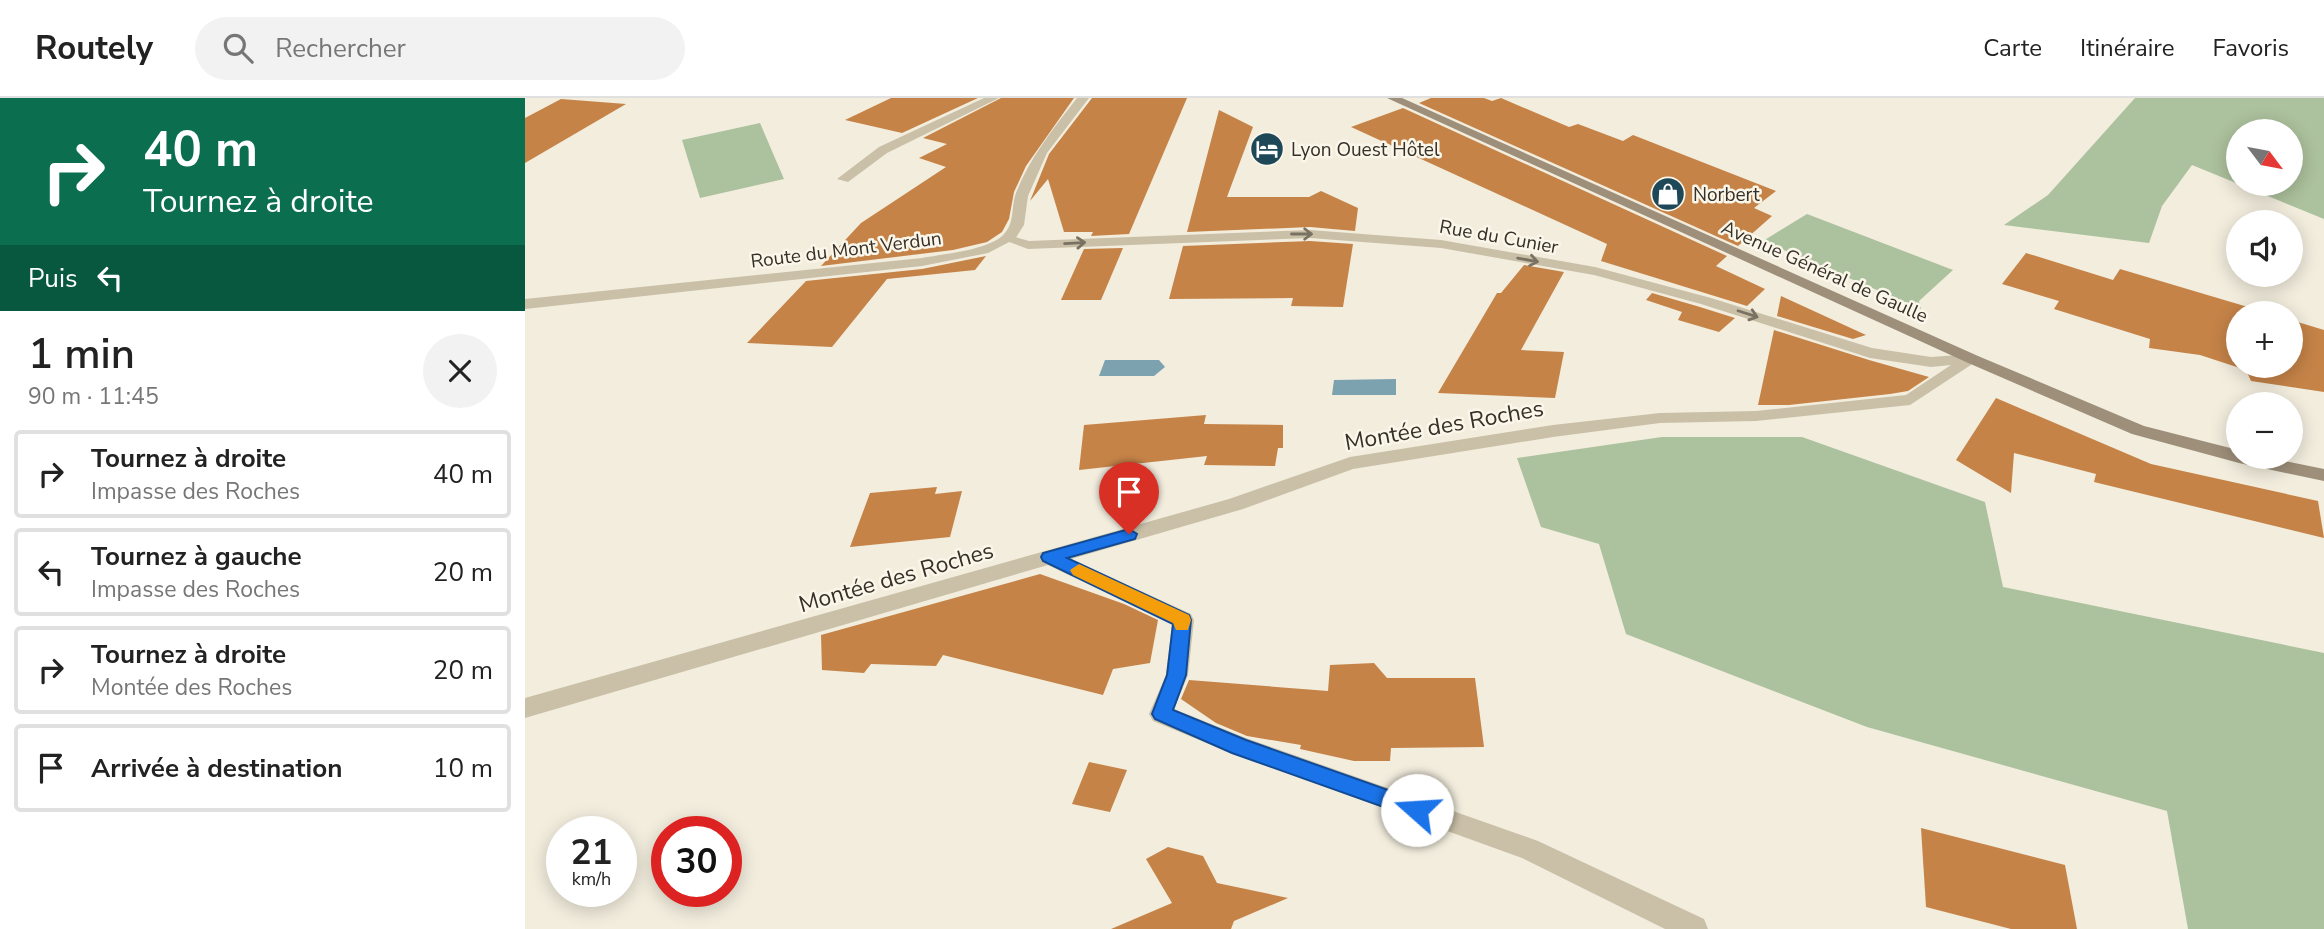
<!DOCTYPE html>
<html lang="fr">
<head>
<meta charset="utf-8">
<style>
  body { margin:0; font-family:"Nunito Sans",sans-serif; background:#f2f2f2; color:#222; height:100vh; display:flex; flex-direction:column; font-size:26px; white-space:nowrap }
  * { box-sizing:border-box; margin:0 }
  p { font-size:23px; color:#767676 }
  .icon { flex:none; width:38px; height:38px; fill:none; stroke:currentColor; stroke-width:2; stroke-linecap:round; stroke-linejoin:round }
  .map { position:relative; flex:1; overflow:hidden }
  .sheet { display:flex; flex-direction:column; background:#fff; width:525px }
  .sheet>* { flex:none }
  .top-card { background:#0b6e4f; color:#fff; overflow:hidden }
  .needle { width:46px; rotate:122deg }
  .fabs { position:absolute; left:1701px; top:21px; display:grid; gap:14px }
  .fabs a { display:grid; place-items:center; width:77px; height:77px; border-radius:50%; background:#fff; box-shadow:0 4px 18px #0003; font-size:35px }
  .speed { position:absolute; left:21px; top:718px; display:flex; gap:14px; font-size:35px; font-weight:700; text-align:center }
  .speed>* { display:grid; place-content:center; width:91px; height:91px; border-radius:50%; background:#fff; box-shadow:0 4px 18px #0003; line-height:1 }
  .speed small { font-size:18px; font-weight:400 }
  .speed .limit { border:10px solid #d22; background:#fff; color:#111 }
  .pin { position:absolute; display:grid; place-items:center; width:60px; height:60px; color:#fff; margin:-72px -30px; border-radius:50% 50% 50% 0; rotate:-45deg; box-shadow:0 0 7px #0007 }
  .pin .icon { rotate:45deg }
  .me { position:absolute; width:77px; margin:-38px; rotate:289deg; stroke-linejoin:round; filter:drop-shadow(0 0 5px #0008) }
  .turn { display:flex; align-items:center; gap:24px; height:147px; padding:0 28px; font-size:32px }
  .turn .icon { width:91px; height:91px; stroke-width:2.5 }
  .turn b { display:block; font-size:49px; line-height:60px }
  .then { display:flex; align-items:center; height:66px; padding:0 28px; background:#0003; gap:14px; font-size:26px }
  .round { display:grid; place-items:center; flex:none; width:74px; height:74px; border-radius:37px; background:#f2f2f2 }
  .head { display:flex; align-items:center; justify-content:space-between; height:119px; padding:0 28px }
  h1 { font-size:42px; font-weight:600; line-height:52px }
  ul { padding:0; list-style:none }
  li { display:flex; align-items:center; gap:21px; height:88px; margin:0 14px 10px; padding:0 14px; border:4px solid #e0e0e0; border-radius:7px }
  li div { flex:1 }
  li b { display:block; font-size:26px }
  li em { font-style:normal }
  header { display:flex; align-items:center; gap:42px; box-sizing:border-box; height:98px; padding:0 35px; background:#fff; border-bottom:2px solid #e0e0e0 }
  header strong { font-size:33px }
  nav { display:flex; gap:38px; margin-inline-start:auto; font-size:24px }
  .search { width:490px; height:63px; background:#f2f2f2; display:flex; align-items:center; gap:18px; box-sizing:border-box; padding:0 24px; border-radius:38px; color:#767676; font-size:26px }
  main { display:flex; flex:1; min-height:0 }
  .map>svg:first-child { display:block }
  .green { fill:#acc19d; fill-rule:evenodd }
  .water { fill:#7ca1af }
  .building { fill:#c58348 }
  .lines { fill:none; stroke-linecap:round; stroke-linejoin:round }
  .service { fill:#cac0a8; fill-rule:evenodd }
  .minor { fill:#cac0a8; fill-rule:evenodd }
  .tertiary { fill:#cac0a8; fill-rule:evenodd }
  .secondary { fill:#9e8f7a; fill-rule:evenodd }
  .oneway { stroke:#797162 }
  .route { fill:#1a73e8; stroke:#114b97; stroke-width:2 }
  .slow { fill:#f59e0b }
  .labels { text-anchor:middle; stroke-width:5; stroke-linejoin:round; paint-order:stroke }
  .far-poi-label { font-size:19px; fill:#373028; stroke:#faf6e9; text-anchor:start }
  .far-street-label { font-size:19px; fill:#373028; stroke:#faf6e9 }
  .street-label { font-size:23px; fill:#373028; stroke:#faf6e9 }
</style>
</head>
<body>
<header>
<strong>Routely</strong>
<div class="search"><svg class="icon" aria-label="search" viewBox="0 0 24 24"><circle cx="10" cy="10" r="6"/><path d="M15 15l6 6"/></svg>Rechercher</div>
<nav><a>Carte</a><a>Itinéraire</a><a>Favoris</a></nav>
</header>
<main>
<section class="sheet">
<div class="top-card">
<div class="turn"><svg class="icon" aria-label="right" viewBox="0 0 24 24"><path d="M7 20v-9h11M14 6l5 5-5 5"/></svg><div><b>40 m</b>Tournez à droite</div></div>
<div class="then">Puis<svg class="icon" aria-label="left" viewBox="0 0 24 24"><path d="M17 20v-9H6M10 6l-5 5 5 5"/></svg></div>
</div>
<div class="head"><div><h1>1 min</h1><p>90 m · 11:45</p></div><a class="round"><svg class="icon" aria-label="close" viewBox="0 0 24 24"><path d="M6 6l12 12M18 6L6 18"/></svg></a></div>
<ul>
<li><svg class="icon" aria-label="right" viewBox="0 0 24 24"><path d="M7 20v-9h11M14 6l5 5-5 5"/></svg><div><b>Tournez à droite</b><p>Impasse des Roches</p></div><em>40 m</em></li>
<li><svg class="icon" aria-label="left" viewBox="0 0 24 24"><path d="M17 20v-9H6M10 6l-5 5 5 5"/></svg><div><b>Tournez à gauche</b><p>Impasse des Roches</p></div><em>20 m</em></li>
<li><svg class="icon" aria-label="right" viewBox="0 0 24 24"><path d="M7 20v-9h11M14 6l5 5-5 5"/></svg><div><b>Tournez à droite</b><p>Montée des Roches</p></div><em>20 m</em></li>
<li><svg class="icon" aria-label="arrive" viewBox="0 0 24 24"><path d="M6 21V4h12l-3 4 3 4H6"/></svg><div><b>Arrivée à destination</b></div><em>10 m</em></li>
</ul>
</section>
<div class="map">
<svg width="1799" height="831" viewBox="0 0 1799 831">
  <rect width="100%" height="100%" fill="#f2eddd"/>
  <g class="green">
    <path d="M1610,0H1799V121L1667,67L1637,108L1624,145L1479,127L1523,97ZM1713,33H1766V86H1713Z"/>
    <polygon points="235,25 259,81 175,100 157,42"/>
    <polygon points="1282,116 1428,172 1394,203 1396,211 1238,143"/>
    <polygon points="1137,339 1277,339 1460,404 1478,489 1799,555 1799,831 1663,831 1642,713 1342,629 1101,536 1074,446 1016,429 992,360"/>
  </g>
  <g class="water">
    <polygon points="580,262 634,262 640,269 629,278 574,278"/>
    <polygon points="871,281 871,297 807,297 809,282"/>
  </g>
  <g class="building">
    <polygon points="366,0 453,0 377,35 320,22"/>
    <polygon points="476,0 549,0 501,68 489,94 484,121 477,134 462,144 428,152 296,168 336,125 421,69 394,60 422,46 398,40"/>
    <polygon points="567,0 662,0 604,136 566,138 568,134 539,134 523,81 505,103 524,56"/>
    <polygon points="906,0 959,0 967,3 976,0 1044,29 1053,26 1098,43 1108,37 1251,93 1229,110 1247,118 1213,148 894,5"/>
    <polygon points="36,1 101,6 0,65 0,20"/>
    <polygon points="878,10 1202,158 1191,168 1240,191 1222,208 1076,163 1082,146 826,29"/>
    <polygon points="694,12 728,29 702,99 784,99 796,93 833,110 830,133 785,129 662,134"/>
    <polygon points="785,143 828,146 818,209 766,208 768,200 644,201 658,148"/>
    <polygon points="598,150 576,202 536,202 559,151"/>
    <polygon points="1501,155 1588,182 1595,171 1743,215 1713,215 1713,268 1766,268 1766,222 1799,232 1799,294 1726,283 1721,272 1675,257 1624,250 1625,241 1529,211 1534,203 1477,186"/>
    <polygon points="461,158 450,172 362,181 307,249 222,245 281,183 397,171"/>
    <polygon points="999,167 1039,174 996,252 1039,254 1030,300 913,295 972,195 976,195"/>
    <polygon points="1127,195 1175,209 1210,220 1194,234 1153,222 1157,214 1121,202"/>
    <polygon points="1256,198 1341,237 1328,241 1252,218"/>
    <polygon points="1249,232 1344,262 1404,279 1383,293 1365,296 1264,307 1233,307"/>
    <polygon points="1471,300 1626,366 1793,403 1799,440 1569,384 1571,376 1489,355 1486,395 1431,362"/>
    <polygon points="681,317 679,326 758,327 758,350 753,350 750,368 679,367 682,358 554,372 559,327"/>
    <polygon points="412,389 410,396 437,393 425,439 325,449 345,395"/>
    <polygon points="515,476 599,506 633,522 625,565 588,571 578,597 418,557 411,568 346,566 339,575 297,572 296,537"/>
    <polygon points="849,565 862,580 950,580 959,649 866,650 865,663 829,663 775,651 776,647 722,638 691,625 656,601 664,582 803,593 805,567"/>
    <polygon points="564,664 602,672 585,714 547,706"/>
    <polygon points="1396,730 1540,767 1552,831 1486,831 1401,809"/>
    <polygon points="643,749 678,758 692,785 763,800 709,823 706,831 586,831 647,805 621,761"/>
  </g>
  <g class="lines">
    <polygon class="service" points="459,0 474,0 362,55 323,84 312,81 354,49"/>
    <polygon class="minor" points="785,132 916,142 1070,169 1186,200 1347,250 1406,259 1447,256 1455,261 1385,307 1231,323 1135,325 1028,339 828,371 718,411 546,461 666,516 669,522 663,577 649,611 721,640 1013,743 1179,821 1183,831 1140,831 997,760 706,655 628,623 624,616 641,577 647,526 523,467 0,620 0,600 704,401 825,359 1028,327 1135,315 1231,313 1381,297 1426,267 1406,269 1345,260 1176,206 1069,177 916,150 785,140 503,151 476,141 483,137 504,143"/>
    <path class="tertiary" d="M552,0H564L522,55L503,98L499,127L490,141L463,155L397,168L0,211V201L397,160C418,156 465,152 479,136C490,125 486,108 491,95C505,59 528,31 552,0Z"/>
    <polygon class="secondary" points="862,0 877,0 1453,258 1619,328 1713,352 1713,359 1741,359 1799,371 1799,383 1714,365 1607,336 1441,264"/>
  </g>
  <defs><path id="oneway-shaft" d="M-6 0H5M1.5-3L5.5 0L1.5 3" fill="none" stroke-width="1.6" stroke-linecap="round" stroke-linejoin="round" transform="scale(1.75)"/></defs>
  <g class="oneway">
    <use href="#oneway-shaft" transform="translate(777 136)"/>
    <use href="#oneway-shaft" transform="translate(550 145) rotate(-3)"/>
    <use href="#oneway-shaft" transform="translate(1003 162) rotate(10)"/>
    <use href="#oneway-shaft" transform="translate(1223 216) rotate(18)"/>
  </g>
  <polygon class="route" points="604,431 612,436 610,441 542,460 664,517 666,522 661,577 648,612 721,642 900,705 903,712 900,718 892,721 707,655 630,621 627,616 642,577 648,526 518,463 516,459 518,455"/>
  <polygon class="slow" points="554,466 664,517 666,522 663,532 651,532 648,525 548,477 545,472"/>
  <defs>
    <g id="hotel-disc" transform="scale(1.75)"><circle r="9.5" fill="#1e4758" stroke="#faf6e9"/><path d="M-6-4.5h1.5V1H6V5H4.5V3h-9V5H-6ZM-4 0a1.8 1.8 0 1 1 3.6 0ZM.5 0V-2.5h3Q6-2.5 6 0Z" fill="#fff"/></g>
    <g id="shop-disc" transform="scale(1.75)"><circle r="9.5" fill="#1e4758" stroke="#faf6e9"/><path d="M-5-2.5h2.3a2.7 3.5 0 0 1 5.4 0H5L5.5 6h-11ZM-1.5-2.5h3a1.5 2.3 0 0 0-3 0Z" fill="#fff"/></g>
  </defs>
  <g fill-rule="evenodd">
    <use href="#hotel-disc" x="742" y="51"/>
    <use href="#shop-disc" x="1143" y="96"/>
  </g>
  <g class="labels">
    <g class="far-poi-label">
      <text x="766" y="58">Lyon Ouest Hôtel</text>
      <text x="1168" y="103">Norbert</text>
    </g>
    <g class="far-street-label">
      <text transform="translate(974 138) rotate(10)" y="7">Rue du Cunier</text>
      <text transform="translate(321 151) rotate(-7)" y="7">Route du Mont Verdun</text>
      <text transform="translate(1300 173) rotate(24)" y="7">Avenue Général de Gaulle</text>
    </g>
    <g class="street-label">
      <text transform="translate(919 327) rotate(-10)" y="8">Montée des Roches</text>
      <text transform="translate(371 479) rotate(-16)" y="8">Montée des Roches</text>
    </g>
  </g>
</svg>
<div class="fabs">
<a><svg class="needle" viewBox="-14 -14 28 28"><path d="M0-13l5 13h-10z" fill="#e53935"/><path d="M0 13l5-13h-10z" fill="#767676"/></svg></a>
<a><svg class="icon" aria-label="sound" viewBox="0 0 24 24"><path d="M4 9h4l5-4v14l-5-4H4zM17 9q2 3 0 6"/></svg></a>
<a>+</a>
<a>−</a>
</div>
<div class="speed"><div>21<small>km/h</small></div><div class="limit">30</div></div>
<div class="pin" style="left:604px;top:436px;background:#d93025"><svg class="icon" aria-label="arrive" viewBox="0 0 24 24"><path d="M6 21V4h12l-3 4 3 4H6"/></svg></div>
<svg class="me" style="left:892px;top:712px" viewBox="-20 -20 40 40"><circle r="19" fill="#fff"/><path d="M0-13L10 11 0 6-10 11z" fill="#1a73e8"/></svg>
</div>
</main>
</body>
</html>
